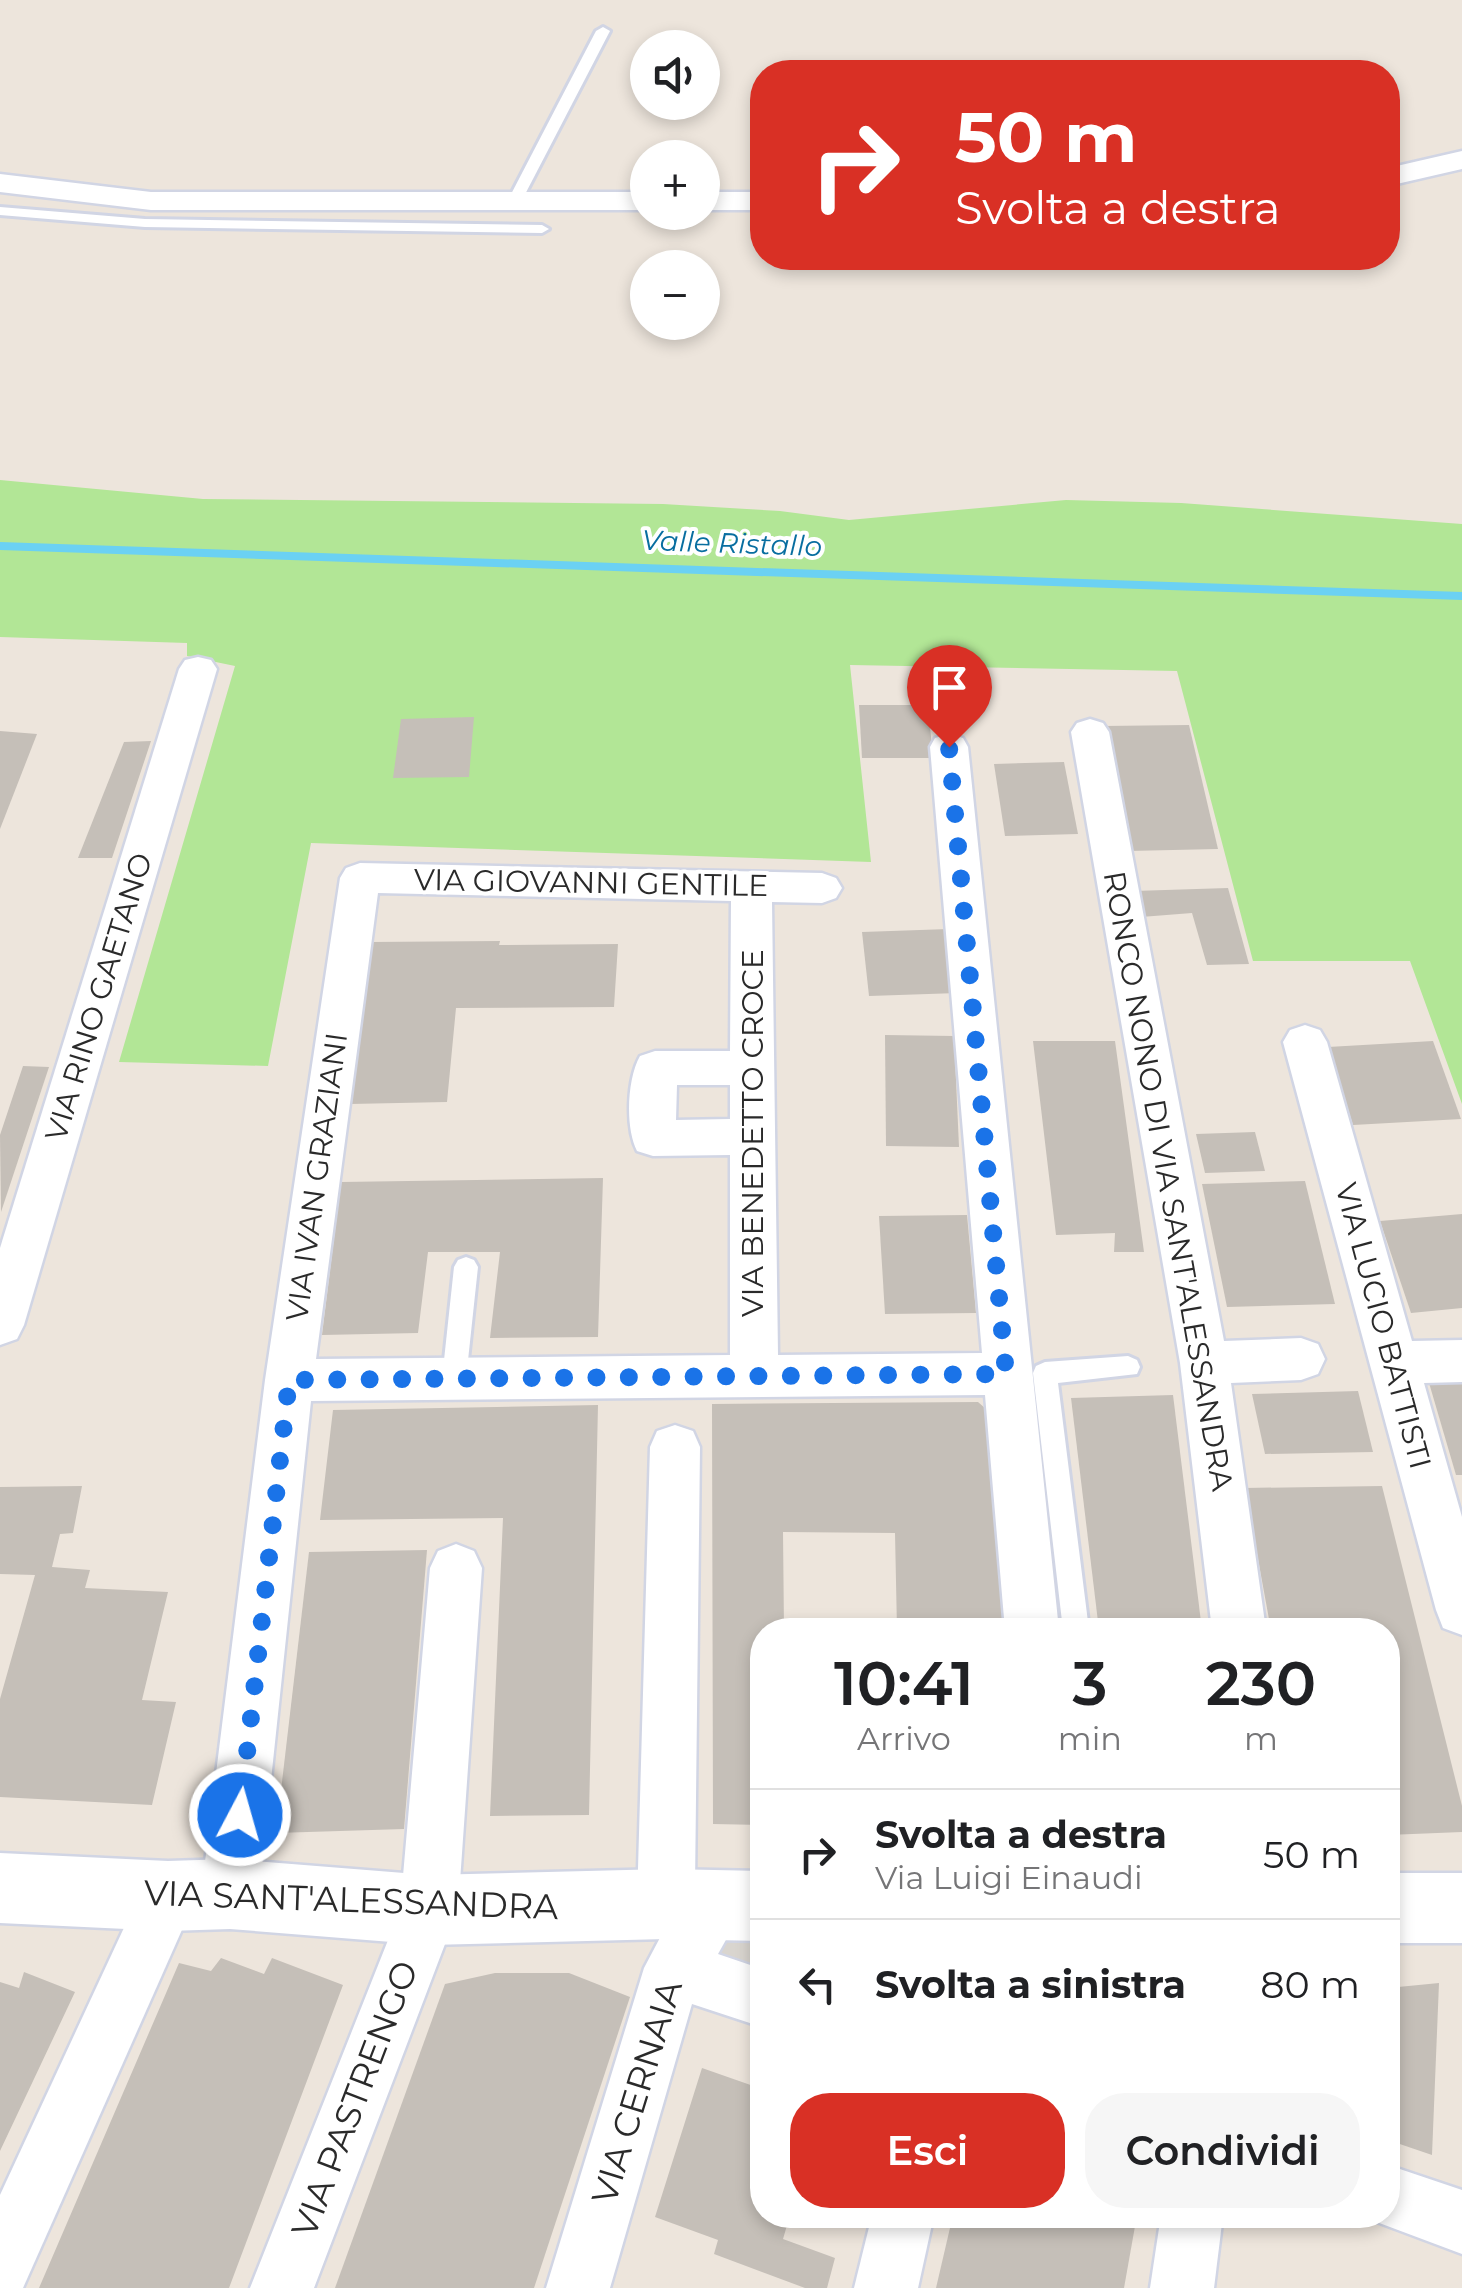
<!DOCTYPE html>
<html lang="it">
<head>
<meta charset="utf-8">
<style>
  body { margin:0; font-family:Montserrat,sans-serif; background:#f6f6f6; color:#202124; height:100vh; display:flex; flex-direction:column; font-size:38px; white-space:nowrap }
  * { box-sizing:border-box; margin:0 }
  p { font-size:32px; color:#757577 }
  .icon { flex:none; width:55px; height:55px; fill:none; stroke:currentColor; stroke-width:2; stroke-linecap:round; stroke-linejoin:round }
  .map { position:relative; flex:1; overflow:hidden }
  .details { position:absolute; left:750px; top:1618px; width:650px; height:610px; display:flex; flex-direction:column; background:#fff; border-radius:40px; box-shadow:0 5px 15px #0003 }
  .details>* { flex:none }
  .top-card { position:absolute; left:750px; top:60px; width:650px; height:210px; border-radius:40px; box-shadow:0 5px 15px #0003; background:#d93025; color:#fff; overflow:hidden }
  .fabs { position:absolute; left:630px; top:30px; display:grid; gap:20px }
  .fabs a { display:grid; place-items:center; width:90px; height:90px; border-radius:50%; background:#fff; box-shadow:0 5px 15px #0003; font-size:50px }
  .pin { position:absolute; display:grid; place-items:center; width:85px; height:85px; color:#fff; margin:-102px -42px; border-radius:50% 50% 50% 0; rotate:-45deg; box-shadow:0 0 10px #0007 }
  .pin .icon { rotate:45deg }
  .me { position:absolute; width:110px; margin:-55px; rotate:6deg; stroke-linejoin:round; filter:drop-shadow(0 0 8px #0008) }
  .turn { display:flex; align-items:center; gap:35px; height:210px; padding:0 40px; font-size:45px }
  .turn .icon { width:130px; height:130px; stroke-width:2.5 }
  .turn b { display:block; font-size:70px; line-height:85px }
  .eta { display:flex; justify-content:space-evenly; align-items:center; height:170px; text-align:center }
  .eta b { font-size:60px; font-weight:600; line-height:70px }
  .button { display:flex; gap:20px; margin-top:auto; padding:20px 40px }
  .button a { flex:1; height:115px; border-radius:40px; background:#d93025; color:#fff; font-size:40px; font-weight:600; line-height:115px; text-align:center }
  .button a+a { background:#f6f6f6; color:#202124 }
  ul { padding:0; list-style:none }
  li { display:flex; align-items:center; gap:30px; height:130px; padding:0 40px; border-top:2px solid #e0e0e0 }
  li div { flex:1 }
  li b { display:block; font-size:38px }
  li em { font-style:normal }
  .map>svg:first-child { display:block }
  .green { fill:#b2e696 }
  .plaza { fill:#d9d5cf }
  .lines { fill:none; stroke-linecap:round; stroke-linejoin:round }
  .stream { fill:#6bd1f3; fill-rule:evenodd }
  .building { fill:#c5bfb8 }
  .service-casing { stroke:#d1d5e4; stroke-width:6 }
  .minor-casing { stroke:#d1d5e4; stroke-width:5 }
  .tertiary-casing { stroke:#d1d5e4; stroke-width:5 }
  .service { fill:#fff; fill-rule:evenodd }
  .minor { fill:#fff; fill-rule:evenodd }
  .tertiary { fill:#fff; fill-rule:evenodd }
  .route { stroke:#1a73e8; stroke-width:18; stroke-dasharray:0 32.4 }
  .labels { text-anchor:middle; stroke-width:8; stroke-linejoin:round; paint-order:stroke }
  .far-water-label { font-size:28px; font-style:italic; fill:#086ea0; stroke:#fff }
  .street-label { font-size:30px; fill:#2a2a2a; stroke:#fff }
  .near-street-label { font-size:35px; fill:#2a2a2a; stroke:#fff }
</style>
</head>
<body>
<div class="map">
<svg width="1462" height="2288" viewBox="0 0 1462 2288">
  <rect width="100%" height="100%" fill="#ede5dc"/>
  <polygon class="green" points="0,480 203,499 663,504 780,511 849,520 1066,500 1181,503 1462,524 1462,1104 1410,961 1253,961 1177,671 850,665 871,862 311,843 268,1066 119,1062 235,666 187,656 187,643 0,637"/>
  <polygon class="plaza" points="716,1906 762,1906 762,1998 673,1968"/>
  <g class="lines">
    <polygon class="stream" points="0,542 1462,592 1462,600 0,550"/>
  </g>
  <g class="building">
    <polygon points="859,705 928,705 933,758 862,758"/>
    <polygon points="474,717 469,777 393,778 401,719"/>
    <polygon points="1189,725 1218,849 1128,851 1103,726"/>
    <polygon points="0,731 37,734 0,829"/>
    <polygon points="151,741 112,858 78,858 124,742"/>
    <polygon points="1064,762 1078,834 1005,836 994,764"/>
    <polygon points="1228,888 1249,964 1207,965 1192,913 1141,917 1134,891"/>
    <polygon points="949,929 958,993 869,996 862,932"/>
    <polygon points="500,941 499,945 618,944 614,1007 456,1008 447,1102 350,1104 370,942"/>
    <polygon points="885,1035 954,1036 959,1147 886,1146"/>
    <polygon points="1033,1041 1115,1041 1144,1252 1114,1252 1115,1233 1056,1235"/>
    <polygon points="1433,1041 1461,1119 1353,1125 1328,1047"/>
    <polygon points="23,1066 49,1067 1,1212 0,1135"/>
    <polygon points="1255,1132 1265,1171 1205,1173 1196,1134"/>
    <polygon points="603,1178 598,1337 490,1338 500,1252 428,1252 418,1333 322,1335 341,1182"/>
    <polygon points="1305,1181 1335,1304 1227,1307 1202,1184"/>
    <polygon points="1462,1214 1462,1308 1411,1313 1380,1221"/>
    <polygon points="967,1215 976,1313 885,1314 879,1216"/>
    <polygon points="1462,1374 1462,1475 1456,1475 1427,1376"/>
    <polygon points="1358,1391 1373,1452 1265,1454 1252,1394"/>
    <polygon points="1173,1395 1202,1630 1099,1630 1071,1398"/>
    <polygon points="978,1402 994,1416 1011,1630 897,1630 895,1533 783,1532 784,1630 762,1630 762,1825 713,1824 712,1404"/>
    <polygon points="598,1405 589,1815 490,1816 503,1518 320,1520 333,1410"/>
    <polygon points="82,1486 73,1533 60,1534 52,1567 90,1570 85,1588 168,1592 142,1700 176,1702 152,1805 0,1797 0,1699 35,1575 0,1574 0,1487"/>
    <polygon points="1382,1486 1462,1806 1462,1832 1388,1835 1388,1630 1271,1630 1245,1488"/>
    <polygon points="427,1550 404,1829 276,1833 309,1552"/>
    <polygon points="221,1958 264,1974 272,1958 343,1985 229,2288 39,2288 179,1963 211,1971"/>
    <polygon points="24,1972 75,1992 0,2151 0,1982 19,1988"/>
    <polygon points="495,1973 569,1973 630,1997 534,2288 335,2288 445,1984"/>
    <polygon points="1439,1983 1432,2155 1388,2140 1388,1988"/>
    <polygon points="702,2068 762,2089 762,2215 790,2215 783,2239 835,2258 827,2288 805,2288 714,2254 718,2240 655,2217"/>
    <polygon points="953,2215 1137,2215 1124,2288 936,2288"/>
  </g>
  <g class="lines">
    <g class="service-casing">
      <g id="service">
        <polygon points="603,27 610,31 521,202 509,205 507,202 596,31"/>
        <polygon points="0,207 145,219 542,225 549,229 542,233 145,227 0,215"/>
        <polygon points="466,1257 474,1260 478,1267 466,1379 463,1387 454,1390 445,1387 442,1379 454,1267 458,1260"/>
        <polygon points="1128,1356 1137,1360 1140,1367 1137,1374 1058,1383 1089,1630 1063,1630 1033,1373 1036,1366 1045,1362"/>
      </g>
    </g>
    <g class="minor-casing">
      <g id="minor">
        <polygon points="1462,151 1462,169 1388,186 1388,168"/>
        <polygon points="0,174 151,192 648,192 648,210 151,210 0,192"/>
        <rect x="702" y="192" width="60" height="18"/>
        <polygon points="198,657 211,660 217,669 24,1325 17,1339 0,1345 0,1248 179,669 185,660"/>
        <polygon points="1090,719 1103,723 1109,732 1224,1341 1301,1338 1318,1344 1325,1359 1318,1374 1301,1380 1231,1383 1266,1630 1212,1630 1180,1363 1071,732 1077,723"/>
        <path d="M949,734L963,738L968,747L1059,1630H1005L985,1395L311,1401L259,1894L250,1914L230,1923L210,1914L201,1894L265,1380L340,878L346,868L360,863L822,873L836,878L842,888L836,898L822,903L772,902L778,1355L982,1353L930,747L935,738ZM378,893L731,901L730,1051H655L640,1056C627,1079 625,1128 637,1151L653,1156L730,1155V1355L316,1359ZM677,1085H730V1119L676,1120Z"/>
        <polygon points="1305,1025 1320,1030 1327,1042 1412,1341 1462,1340 1462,1382 1424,1383 1462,1517 1462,1635 1443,1628 1436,1610 1283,1042 1290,1030"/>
        <polygon points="675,1425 693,1431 700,1447 695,1886 716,1877 736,1886 745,1906 718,1954 762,1969 762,2027 692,2004 610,2288 546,2288 644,1968 663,1932 646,1924 637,1904 650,1447 657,1431"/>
        <polygon points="456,1544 474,1551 482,1568 458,1910 314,2288 250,2288 400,1910 430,1568 438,1551"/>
        <polygon points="168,1867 188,1876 197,1896 23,2288 0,2288 0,2195 148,1876"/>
        <polygon points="1388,2165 1462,2190 1462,2254 1366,2218 1365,2215 1388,2215"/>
        <polygon points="872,2215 934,2215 918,2288 854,2288"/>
        <polygon points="1161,2215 1223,2215 1214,2288 1150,2288"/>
      </g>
    </g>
    <g class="tertiary-casing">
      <g id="tertiary">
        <polygon points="0,1853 168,1861 230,1859 429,1875 666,1869 762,1871 762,1941 666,1939 429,1945 230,1929 168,1931 0,1923"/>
        <rect x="1388" y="1873" width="74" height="70"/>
      </g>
    </g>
    <use href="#service" class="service"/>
    <use href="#minor" class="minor"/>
    <use href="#tertiary" class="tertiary"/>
  </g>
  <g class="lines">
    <polyline class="route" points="240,1815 289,1380 1006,1374 949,747"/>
  </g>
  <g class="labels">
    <g class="far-water-label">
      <text transform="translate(732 543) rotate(2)" y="10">Valle Ristallo</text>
    </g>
    <g class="street-label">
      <text transform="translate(591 883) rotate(1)" y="10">VIA GIOVANNI GENTILE</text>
      <text transform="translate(99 997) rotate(-73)" y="10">VIA RINO GAETANO</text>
      <text transform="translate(753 1133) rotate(-90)" y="10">VIA BENEDETTO CROCE</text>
      <text transform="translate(317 1177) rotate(-82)" y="10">VIA IVAN GRAZIANI</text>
      <text transform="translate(1168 1181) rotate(80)" y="10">RONCO NONO DI VIA SANT'ALESSANDRA</text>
      <text transform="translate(1383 1326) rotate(75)" y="10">VIA LUCIO BATTISTI</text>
    </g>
    <g class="near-street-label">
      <text transform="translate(351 1900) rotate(2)" y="12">VIA SANT'ALESSANDRA</text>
      <text transform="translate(637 2092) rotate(-73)" y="12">VIA CERNAIA</text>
      <text transform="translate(355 2099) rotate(-69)" y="12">VIA PASTRENGO</text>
    </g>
  </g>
</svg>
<div class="fabs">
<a><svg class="icon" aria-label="sound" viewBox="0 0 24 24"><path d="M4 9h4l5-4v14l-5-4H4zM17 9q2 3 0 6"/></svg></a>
<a>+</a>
<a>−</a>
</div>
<div class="pin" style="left:949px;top:747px;background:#d93025"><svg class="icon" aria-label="arrive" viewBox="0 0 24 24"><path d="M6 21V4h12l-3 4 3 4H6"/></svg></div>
<svg class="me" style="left:240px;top:1815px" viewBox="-20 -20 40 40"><circle r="17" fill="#1a73e8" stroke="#fff" stroke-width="3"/><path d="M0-11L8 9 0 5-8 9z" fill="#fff"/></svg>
<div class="top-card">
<div class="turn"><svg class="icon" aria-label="right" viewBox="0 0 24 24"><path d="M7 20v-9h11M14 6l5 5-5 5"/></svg><div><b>50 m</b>Svolta a destra</div></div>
</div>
<section class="details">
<div class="eta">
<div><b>10:41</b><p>Arrivo</p></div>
<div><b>3</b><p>min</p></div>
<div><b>230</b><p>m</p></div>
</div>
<ul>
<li><svg class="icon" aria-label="right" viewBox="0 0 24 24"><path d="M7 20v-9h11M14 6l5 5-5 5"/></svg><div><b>Svolta a destra</b><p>Via Luigi Einaudi</p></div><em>50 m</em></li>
<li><svg class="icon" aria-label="left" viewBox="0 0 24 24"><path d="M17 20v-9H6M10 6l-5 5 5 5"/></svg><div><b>Svolta a sinistra</b></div><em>80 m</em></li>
</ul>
<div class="button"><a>Esci</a><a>Condividi</a></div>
</section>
</div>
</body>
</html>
